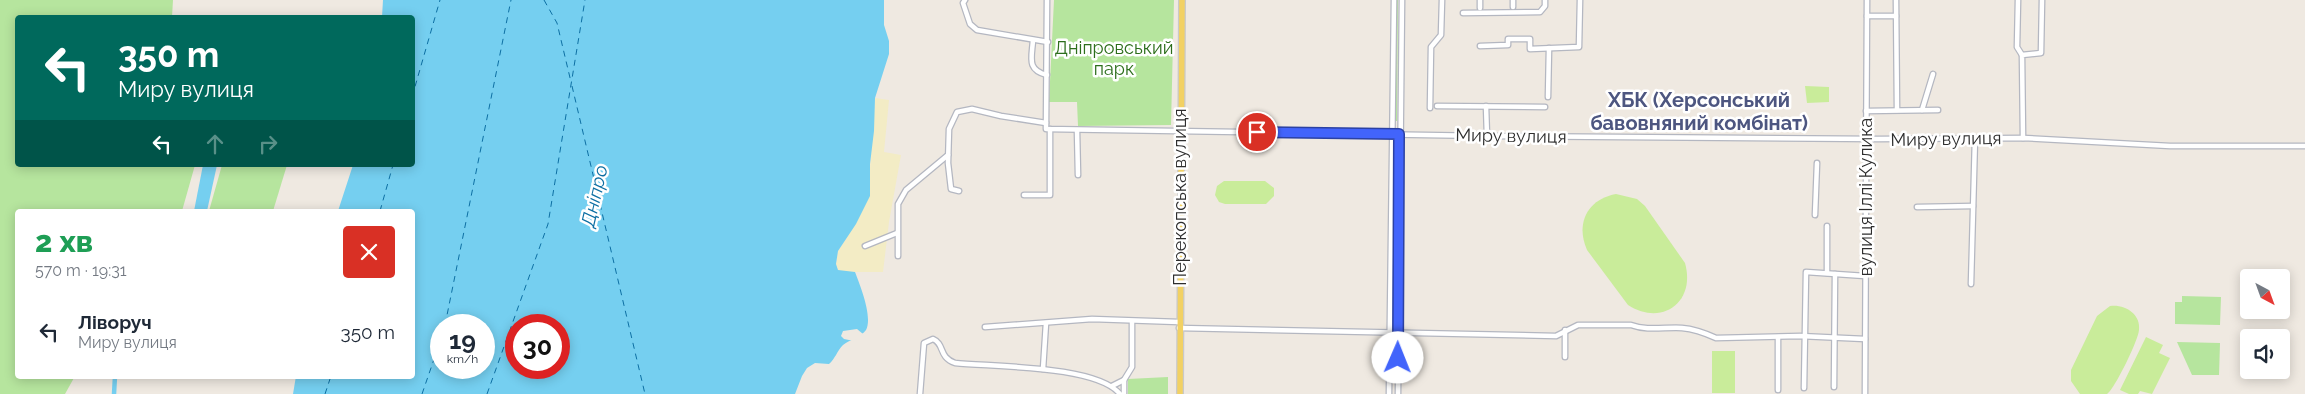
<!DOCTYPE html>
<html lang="uk">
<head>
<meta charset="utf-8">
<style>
  body { margin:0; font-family:Raleway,sans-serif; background:#f2f2f3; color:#1f2937; height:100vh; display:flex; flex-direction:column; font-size:19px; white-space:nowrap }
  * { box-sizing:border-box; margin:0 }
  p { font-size:16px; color:#747a83 }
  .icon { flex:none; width:28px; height:28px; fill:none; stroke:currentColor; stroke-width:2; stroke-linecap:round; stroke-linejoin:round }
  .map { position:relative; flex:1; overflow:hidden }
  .details { position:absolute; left:15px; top:209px; width:400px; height:170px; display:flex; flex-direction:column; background:#fff; border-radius:5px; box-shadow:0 2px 12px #0003 }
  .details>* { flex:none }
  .banner { position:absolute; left:15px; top:15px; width:400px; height:152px; border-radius:5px; box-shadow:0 2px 12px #0003; background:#00695c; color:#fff; overflow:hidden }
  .needle { width:32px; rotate:139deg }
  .controls { position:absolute; left:2240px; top:269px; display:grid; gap:10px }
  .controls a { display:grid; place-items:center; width:50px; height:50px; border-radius:5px; background:#fff; box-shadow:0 2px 12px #0003; font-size:25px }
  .speed { position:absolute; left:430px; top:314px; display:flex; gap:10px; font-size:25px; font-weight:700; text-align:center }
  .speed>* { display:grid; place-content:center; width:65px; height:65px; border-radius:50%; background:#fff; box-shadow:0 2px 12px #0003; line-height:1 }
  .speed small { font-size:12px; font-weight:400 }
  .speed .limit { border:8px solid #d22; background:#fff; color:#111 }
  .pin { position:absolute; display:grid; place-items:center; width:42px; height:42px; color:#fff; margin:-21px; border:2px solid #fff; border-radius:50%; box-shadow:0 1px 5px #0007 }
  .me { position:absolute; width:55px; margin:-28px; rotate:1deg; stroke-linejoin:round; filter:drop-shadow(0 0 4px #0008) }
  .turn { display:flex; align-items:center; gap:18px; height:105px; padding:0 20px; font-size:22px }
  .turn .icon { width:65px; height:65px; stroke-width:2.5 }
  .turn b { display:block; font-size:35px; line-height:42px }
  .lanes { display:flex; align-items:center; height:48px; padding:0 20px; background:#0003; justify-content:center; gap:25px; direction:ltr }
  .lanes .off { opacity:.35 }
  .round { display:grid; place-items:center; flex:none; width:52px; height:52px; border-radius:5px; background:#f2f2f3 }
  .headline { display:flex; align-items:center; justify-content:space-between; height:85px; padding:0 20px }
  h1 { font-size:30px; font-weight:800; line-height:38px; color:#1e9e55 }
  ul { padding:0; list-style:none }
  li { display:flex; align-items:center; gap:15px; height:75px; padding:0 20px }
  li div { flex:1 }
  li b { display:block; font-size:19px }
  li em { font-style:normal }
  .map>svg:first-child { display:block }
  .green { fill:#b6e59e }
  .sand { fill:#f3ecc5 }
  .pitch { fill:#c9ec9a }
  .water { fill:#75cff0; fill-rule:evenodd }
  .pier { fill:#efe9e1 }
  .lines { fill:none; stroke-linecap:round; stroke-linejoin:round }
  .canal { stroke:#75cff0; stroke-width:4.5 }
  .ferry { stroke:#0d6fa3; stroke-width:1; stroke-dasharray:6 5; stroke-linecap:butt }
  .minor-casing { stroke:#b4b7c1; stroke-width:7 }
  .major-casing { stroke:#c9c9c9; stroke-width:8 }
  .minor { stroke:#fff; stroke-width:4.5 }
  .major { stroke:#f2d163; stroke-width:5.5 }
  .route-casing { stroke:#2b41a3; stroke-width:12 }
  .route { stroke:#4264fb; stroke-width:9 }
  .labels { text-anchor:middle; stroke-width:5; stroke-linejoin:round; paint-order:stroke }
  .park-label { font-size:18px; fill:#2c6e1b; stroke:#fff }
  .street-label { font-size:18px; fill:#2e2e2e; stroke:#fff }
  .water-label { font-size:19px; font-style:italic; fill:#0d6fa3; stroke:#fff }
  .quarter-label { font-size:20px; font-weight:bold; fill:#4d5680; stroke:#fff }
</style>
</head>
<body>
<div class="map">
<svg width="2305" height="394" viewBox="0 0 2305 394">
  <rect width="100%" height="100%" fill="#efe9e1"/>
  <g class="green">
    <polygon points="0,0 173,0 172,17 18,18 18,165 195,165 182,211 18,211 18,376 75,376 65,394 0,394"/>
    <polygon points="1054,0 1174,0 1171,125 1078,126 1077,102 1049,102"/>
    <polygon points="1396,0 1398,0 1397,121 1394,121"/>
    <polygon points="1394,148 1397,148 1396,328 1393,328"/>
    <polygon points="222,165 287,165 273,211 209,211"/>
    <polygon points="2182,296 2221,297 2220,325 2175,324 2175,302 2182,302"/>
    <polygon points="2177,342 2220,343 2219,375 2192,375"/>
    <polygon points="1168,377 1168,394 1128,394 1128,379"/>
  </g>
  <polygon class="sand" points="875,98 889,100 884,152 901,155 889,222 883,272 839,272 836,264 838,251 846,239 870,168"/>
  <g class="pitch">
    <polygon points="1805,86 1829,87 1829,102 1807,103"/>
    <polygon points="1224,181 1265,181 1274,188 1274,196 1266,204 1225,204 1219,202 1215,195 1217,186"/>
    <path d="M1616,194L1637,199L1645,206L1685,263C1696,302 1662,327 1628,305L1587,250C1575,223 1588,199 1616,194Z"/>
    <path d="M2110,306C2125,304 2141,314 2139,330C2138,341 2117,383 2110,391L2107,394H2080L2071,381V370L2097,316Z"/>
    <polygon points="2146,337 2163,345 2159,353 2170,358 2152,394 2140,391 2138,394 2129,394 2120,390"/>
    <rect x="1712" y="351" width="23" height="42"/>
  </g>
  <g class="water">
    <path d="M383,0H884V25L889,41V54L875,98L874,131L870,164V196L856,224L838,251L836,264L838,270L855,272C860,285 873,317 866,330C861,337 849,340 843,345C837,351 835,359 829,364L815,363L807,368L802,376L795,394H293L296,376H412V211H338L353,165H412V18L382,17ZM441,325H484V368H441ZM516,325H559V368H516Z"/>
    <polygon points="203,165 217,165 207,211 194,211"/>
  </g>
  <polygon class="pier" points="857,329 863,334 854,341 844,339 841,336 843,331"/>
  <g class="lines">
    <polyline class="canal" points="114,394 115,376"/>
    <g class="ferry">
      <polyline points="544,0 557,23 571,82"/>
      <polyline points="572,86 645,394"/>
      <polyline points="412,97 440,0"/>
      <polyline points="380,211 393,165"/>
      <polyline points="445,325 511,0"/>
      <polyline points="325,394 331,376"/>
      <polyline points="422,394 441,339"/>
      <polyline points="487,394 548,224 585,0"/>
    </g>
    <g class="minor-casing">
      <g id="minor">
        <polyline points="965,0 963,3 970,24 977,30 1048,42"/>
        <polyline points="1047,0 1046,129 1487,136 1877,139 2023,138 2170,146 2305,146"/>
        <polyline points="1480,0 1480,8"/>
        <polyline points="1896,0 1897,110"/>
        <polyline points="2018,0 2017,47 2022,55"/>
        <polyline points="1513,7 1513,0"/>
        <polyline points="1463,13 1540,12 1545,6 1545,0"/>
        <polyline points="1867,16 1896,16"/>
        <path d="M1033,40C1032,57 1026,70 1047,75"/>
        <polyline points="1480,46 1508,45 1508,39 1530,39 1530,49 1579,47 1580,0"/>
        <polyline points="1548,97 1549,48"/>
        <polyline points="1437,106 1545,107"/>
        <polyline points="1486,106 1487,136"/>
        <polyline points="1430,108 1431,47 1441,35 1442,0"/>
        <polyline points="1922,110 1933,74"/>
        <polyline points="1866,111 1938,110"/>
        <polyline points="1077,130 1078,175"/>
        <polyline points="2023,138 2022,55 2041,53 2042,0"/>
        <polyline points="959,191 951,189 948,163 949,129 957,112 972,109 1001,116 1046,123"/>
        <polyline points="1024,195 1050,195 1050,129"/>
        <polyline points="1917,207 1973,206"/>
        <polyline points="1815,215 1817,163"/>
        <polyline points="865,246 897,233"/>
        <polyline points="898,256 898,204 906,190 948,155"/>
        <polyline points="1827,273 1827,226"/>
        <polyline points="1971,284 1975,138"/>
        <polyline points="985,327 1092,319 1179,322"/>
        <path d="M1179,328L1556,336L1578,325H1631C1647,331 1665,327 1682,328C1694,329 1705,333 1716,338L1800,336L1865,339"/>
        <polyline points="1565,330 1565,357"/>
        <polyline points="1778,337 1778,390"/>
        <polyline points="1043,369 1046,323"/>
        <polyline points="1124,380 1124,394"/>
        <polyline points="1112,386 1124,380 1132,367 1132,322"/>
        <polyline points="1834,387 1835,274"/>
        <polyline points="1804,388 1806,272 1865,276"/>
        <path d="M920,394L924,343L933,339C945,344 938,357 955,363C993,367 1096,365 1120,394"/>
        <polyline points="1389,394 1394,0"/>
        <polyline points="1398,394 1402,0"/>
        <polyline points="1865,394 1867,0"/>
      </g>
    </g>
    <g class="major-casing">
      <polyline id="major" points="1180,394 1182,0"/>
    </g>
    <use href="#minor" class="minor"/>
    <use href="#major" class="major"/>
  </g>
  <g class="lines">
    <g class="route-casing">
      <polyline id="route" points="1257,132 1399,134 1398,358"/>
    </g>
    <use href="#route" class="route"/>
  </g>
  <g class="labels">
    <g class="park-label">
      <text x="1114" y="54">Дніпровський<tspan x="1114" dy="21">парк</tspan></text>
    </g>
    <g class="street-label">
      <text transform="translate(1511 136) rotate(1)" y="6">Миру вулиця</text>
      <text transform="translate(1946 139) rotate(-1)" y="6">Миру вулиця</text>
      <text transform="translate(1180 197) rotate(-90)" y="6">Перекопська вулиця</text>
      <text transform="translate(1866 197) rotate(-90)" y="6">вулиця Іллі Кулика</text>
    </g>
    <g class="water-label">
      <text transform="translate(594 196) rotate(-77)" y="7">Дніпро</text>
    </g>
    <g class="quarter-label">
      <text x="1699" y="107">ХБК (Херсонський<tspan x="1699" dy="23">бавовняний комбінат)</tspan></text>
    </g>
  </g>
</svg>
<div class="controls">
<a><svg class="needle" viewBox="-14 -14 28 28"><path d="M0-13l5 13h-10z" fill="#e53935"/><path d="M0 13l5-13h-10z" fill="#747a83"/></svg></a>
<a><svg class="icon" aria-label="sound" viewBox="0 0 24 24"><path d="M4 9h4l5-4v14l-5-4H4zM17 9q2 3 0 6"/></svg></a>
</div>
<div class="speed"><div>19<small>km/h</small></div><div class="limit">30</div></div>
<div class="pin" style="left:1257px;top:132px;background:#d93025"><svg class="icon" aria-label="arrive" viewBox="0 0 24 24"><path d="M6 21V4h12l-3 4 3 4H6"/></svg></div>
<svg class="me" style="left:1398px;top:358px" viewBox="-20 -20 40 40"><circle r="19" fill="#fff"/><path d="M0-13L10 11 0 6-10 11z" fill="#4264fb"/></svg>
<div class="banner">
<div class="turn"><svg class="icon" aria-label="left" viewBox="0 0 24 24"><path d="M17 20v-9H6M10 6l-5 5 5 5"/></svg><div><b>350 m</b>Миру вулиця</div></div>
<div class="lanes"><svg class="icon" aria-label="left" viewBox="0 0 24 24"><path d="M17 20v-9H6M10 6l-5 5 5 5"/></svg><svg class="icon off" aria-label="ahead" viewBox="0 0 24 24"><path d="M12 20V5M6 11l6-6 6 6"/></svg><svg class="icon off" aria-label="right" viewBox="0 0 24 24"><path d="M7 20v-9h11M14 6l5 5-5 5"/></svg></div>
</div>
<section class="details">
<div class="headline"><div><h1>2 хв</h1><p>570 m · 19:31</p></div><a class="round" style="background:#d93025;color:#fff"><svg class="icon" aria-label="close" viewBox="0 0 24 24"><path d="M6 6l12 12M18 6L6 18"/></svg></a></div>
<ul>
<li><svg class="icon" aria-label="left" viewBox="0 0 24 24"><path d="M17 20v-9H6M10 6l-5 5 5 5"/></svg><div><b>Ліворуч</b><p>Миру вулиця</p></div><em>350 m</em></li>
</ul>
</section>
</div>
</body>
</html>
